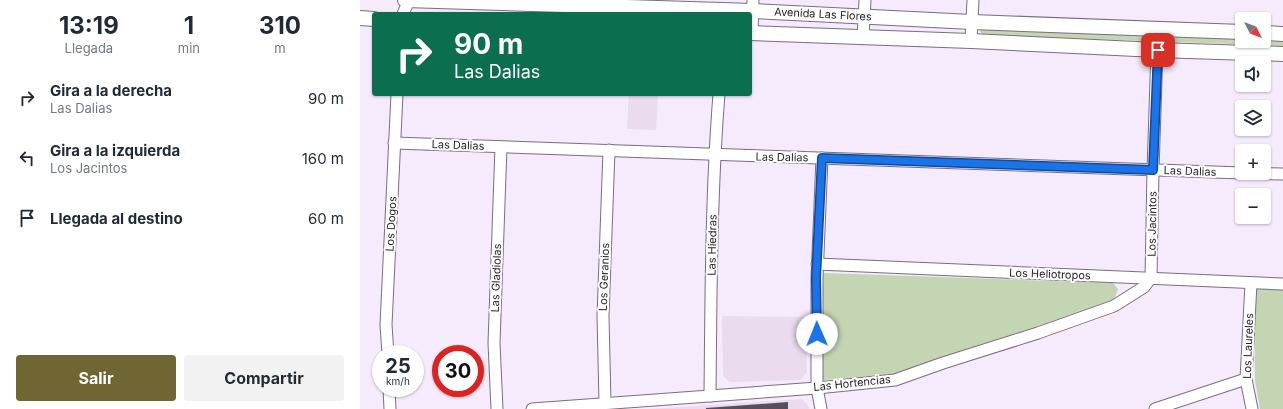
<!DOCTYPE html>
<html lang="es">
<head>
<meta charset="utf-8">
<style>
  body { margin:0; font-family:Inter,sans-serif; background:#f2f2f3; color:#1f2937; height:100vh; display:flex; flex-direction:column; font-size:15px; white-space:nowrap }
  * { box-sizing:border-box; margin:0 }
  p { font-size:13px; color:#747a83 }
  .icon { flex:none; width:22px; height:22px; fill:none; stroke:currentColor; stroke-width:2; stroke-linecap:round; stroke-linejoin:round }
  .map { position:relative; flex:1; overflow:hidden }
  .drawer { display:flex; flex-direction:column; background:#fff; width:360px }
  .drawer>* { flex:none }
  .guide { position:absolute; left:12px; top:12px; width:380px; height:84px; border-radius:4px; box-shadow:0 1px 3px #0004; background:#0b6e4f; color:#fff; overflow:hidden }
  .needle { width:26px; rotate:132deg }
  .controls { position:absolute; left:875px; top:12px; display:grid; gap:8px }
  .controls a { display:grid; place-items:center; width:36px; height:36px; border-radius:4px; background:#fff; box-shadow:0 1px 3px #0004; font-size:20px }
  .speed { position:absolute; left:12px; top:345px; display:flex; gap:8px; font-size:20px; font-weight:700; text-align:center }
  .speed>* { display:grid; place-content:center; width:52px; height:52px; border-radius:50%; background:#fff; box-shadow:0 1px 3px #0004; line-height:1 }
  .speed small { font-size:10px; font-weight:400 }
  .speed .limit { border:6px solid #d22; background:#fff; color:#111 }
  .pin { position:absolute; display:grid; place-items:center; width:34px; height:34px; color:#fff; margin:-17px; border-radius:8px; box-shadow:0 2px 6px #0006 }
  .me { position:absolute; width:44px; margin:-22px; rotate:359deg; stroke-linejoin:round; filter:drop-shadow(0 0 3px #0008) }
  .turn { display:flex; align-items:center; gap:14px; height:84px; padding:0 16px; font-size:18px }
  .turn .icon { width:52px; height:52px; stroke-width:2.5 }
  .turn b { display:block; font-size:28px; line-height:34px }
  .eta { display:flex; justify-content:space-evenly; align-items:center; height:68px; text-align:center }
  .eta b { font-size:24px; font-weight:700; line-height:28px }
  .primary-button { display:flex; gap:8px; margin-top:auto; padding:8px 16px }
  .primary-button a { flex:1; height:46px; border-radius:4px; background:#706633; color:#fff; font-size:16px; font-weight:700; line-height:46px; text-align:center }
  .primary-button a+a { background:#f2f2f3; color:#1f2937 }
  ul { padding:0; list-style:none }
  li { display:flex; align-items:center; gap:12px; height:60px; padding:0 16px }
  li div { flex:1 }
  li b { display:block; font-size:15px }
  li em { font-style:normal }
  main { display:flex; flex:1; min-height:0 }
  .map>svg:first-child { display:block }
  .education { fill:#eadbee }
  .green { fill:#c3d5b3 }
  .building { fill:#584e5e }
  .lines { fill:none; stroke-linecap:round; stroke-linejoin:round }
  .minor-casing { stroke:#796e7f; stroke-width:13 }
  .tertiary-casing { stroke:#796e7f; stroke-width:16 }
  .minor { stroke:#fff; stroke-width:11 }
  .tertiary { stroke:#fff; stroke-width:14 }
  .route-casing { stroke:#114b97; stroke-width:10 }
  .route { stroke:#1a73e8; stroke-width:7 }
  .labels { text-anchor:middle; stroke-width:4; stroke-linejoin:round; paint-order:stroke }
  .street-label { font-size:11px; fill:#231e25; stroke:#fff }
</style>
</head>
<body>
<main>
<section class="drawer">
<div class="eta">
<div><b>13:19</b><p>Llegada</p></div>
<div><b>1</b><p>min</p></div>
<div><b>310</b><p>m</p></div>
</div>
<ul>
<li><svg class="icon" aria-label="right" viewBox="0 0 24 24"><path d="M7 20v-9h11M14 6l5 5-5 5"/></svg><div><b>Gira a la derecha</b><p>Las Dalias</p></div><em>90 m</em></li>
<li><svg class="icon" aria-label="left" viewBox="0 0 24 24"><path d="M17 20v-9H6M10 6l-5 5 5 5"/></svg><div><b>Gira a la izquierda</b><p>Los Jacintos</p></div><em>160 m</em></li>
<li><svg class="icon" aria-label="arrive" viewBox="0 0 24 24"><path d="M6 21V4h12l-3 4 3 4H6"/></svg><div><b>Llegada al destino</b></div><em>60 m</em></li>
</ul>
<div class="primary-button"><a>Salir</a><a>Compartir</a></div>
</section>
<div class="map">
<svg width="923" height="409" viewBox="0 0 923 409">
  <rect width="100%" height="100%" fill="#f6eafd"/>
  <g class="education">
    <polygon points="269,94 298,94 296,130 267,129"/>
    <polygon points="362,316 445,317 447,372 440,380 370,382 363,376"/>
    <polygon points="442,399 449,407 449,409 290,409"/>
  </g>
  <g class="green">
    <polygon points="621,27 882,34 882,41 904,41 904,35 923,36 923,46 622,35 620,31"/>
    <polygon points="463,273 753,283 758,289 753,304 679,326 533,374 463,380"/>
    <polygon points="902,287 923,288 923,409 900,409 895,380 894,291"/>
  </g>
  <polygon class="building" points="428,402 428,409 346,409 346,408"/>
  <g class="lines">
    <g class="minor-casing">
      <g id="minor">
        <polyline points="43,14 49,0"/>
        <polyline points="392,33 393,0"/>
        <polyline points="503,37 505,0"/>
        <polyline points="611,41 613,0"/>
        <polyline points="34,143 882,173"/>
        <polyline points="883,173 923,174"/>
        <polyline points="457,264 923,284"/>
        <polyline points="891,283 886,379 892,409"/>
        <polyline points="28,354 26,325 37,94"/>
        <polyline points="29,388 30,409"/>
        <path d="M350,396C351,295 351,195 359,94"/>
        <polyline points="245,403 243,316 249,150"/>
        <polyline points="137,409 134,343 141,147"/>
        <polyline points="172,409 457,388 535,380 583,363 678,333 754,306 784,287 791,278 793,170 797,50"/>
        <polyline points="461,409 457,388 457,278 462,158"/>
        <polyline points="795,409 886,379"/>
      </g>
    </g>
    <g class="tertiary-casing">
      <g id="tertiary">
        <polyline points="45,0 393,11 612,22 882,32"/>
        <polyline points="0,18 14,19"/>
        <polyline points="390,33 611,41 797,50 923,54"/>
        <polyline points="904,33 923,34"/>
      </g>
    </g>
    <use href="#minor" class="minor"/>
    <use href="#tertiary" class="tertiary"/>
  </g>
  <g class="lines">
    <g class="route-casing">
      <polyline id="route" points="457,334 456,278 462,158 793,170 798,50"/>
    </g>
    <use href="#route" class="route"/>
  </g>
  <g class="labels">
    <g class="street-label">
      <text transform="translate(463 14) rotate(3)" y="4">Avenida Las Flores</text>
      <text transform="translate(98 145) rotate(2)" y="4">Las Dalias</text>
      <text transform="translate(422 157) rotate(1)" y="4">Las Dalias</text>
      <text transform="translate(830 171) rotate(2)" y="4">Las Dalias</text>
      <text transform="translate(31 224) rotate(-87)" y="4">Los Dogos</text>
      <text transform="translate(792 224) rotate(-89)" y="4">Los Jacintos</text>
      <text transform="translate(352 245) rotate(-89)" y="4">Las Hiedras</text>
      <text transform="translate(690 274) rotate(2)" y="4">Los Heliotropos</text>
      <text transform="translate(244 277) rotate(-88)" y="4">Los Geranios</text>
      <text transform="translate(136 278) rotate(-88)" y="4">Las Gladiolas</text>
      <text transform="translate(888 346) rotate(-88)" y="4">Los Laureles</text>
      <text transform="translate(492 383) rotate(-6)" y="4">Las Hortencias</text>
    </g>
  </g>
</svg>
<div class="controls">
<a><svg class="needle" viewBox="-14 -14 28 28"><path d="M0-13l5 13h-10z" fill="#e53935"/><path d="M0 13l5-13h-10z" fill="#747a83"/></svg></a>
<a><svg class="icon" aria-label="sound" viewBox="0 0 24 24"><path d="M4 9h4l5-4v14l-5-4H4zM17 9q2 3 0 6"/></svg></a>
<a><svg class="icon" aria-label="layers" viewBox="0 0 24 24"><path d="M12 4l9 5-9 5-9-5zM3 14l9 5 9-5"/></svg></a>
<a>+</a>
<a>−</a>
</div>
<div class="speed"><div>25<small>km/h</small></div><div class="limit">30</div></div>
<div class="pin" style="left:798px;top:50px;background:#d93025"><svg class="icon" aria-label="arrive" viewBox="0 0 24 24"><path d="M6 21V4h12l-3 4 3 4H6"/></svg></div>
<svg class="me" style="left:457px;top:334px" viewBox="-20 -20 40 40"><circle r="19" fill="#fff"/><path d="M0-13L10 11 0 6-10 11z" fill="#1a73e8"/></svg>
<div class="guide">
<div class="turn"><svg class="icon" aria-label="right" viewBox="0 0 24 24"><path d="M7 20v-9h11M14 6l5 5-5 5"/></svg><div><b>90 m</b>Las Dalias</div></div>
</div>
</div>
</main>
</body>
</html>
